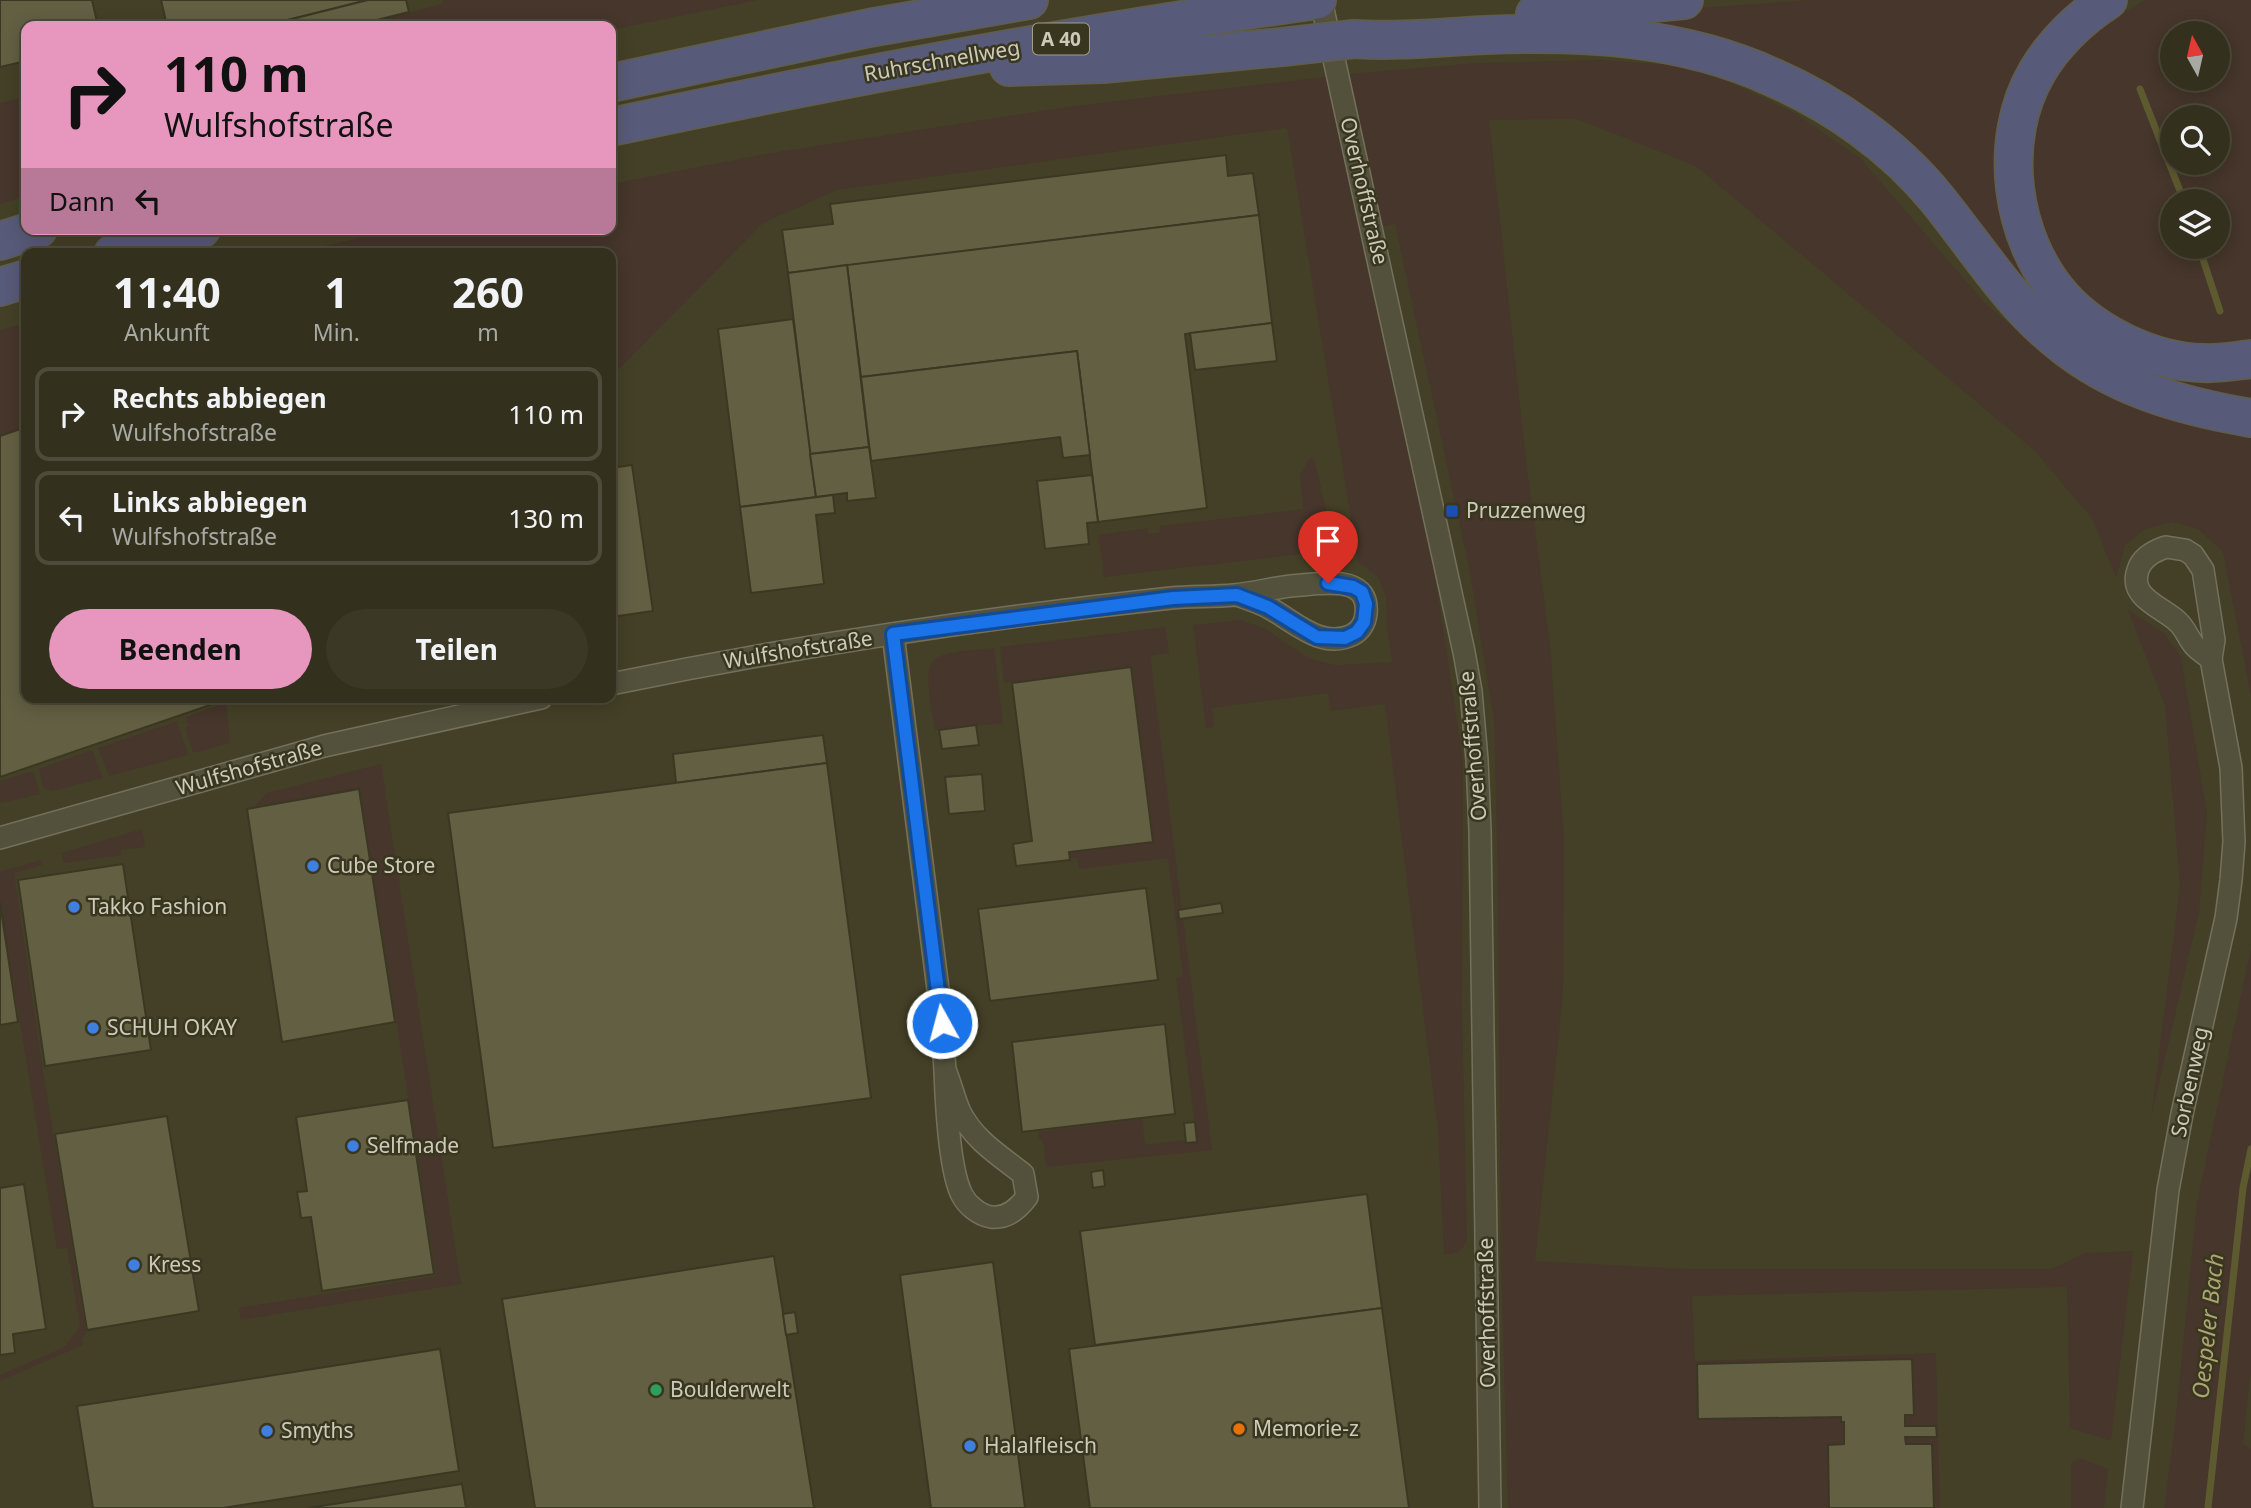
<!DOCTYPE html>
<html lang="de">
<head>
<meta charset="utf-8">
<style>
  body { margin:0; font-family:"Noto Sans",sans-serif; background:#3b3826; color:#f1f3f6; height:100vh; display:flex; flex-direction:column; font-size:26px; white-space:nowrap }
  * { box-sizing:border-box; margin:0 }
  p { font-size:23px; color:#a9a9a4 }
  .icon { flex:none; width:38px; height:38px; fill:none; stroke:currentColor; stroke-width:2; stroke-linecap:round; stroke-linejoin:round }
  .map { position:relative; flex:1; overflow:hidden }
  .details { position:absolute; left:21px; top:248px; width:595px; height:455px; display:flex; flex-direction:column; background:#33301d; border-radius:14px; box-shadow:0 4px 18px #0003,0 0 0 2px #4e4b3b }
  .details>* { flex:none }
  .top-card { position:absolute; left:21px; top:21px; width:595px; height:214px; border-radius:14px; box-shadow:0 4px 18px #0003,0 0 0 2px #4e4b3b; background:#e797bd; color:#111; overflow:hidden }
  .needle { width:46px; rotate:352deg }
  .buttons { position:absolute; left:2160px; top:21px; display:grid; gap:14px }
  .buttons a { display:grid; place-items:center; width:70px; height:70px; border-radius:50%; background:#33301d; box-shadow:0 4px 18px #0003,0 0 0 2px #4e4b3b; font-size:35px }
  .pin { position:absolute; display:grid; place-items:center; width:60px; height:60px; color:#fff; margin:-72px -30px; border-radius:50% 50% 50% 0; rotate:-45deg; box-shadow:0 0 7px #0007 }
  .pin .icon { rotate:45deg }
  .me { position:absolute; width:77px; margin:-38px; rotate:353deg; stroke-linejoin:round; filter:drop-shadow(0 0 5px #0008) }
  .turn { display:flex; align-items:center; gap:24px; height:147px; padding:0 28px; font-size:32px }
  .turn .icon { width:91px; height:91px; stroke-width:2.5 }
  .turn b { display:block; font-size:49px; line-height:60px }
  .then { display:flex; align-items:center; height:66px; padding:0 28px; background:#0003; gap:14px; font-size:26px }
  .eta { display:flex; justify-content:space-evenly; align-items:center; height:119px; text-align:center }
  .eta b { font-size:42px; font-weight:700; line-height:49px }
  .button { display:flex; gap:14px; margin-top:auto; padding:14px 28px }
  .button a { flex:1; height:80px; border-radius:42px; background:#e797bd; color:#111; font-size:28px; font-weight:700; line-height:80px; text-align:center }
  .button a+a { background:#3b3826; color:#f1f3f6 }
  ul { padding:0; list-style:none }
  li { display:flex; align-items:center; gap:21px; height:94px; margin:0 14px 10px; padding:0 14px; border:4px solid #4e4b3b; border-radius:14px }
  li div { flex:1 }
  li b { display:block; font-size:26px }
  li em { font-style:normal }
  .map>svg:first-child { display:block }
  .green { fill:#46362b; fill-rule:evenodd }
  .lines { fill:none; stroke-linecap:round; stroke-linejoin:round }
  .stream { stroke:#5e5a30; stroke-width:7 }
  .building { fill:#635f43; stroke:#3a3822; stroke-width:2 }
  .minor-casing { stroke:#73715c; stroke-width:24 }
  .motorway-casing { stroke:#605e49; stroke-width:40 }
  .minor { stroke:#53513b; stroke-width:21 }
  .motorway { stroke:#585a79; stroke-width:37 }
  .motorway-bridge-casing { stroke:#605e49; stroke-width:40; stroke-linecap:butt }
  .motorway-bridge { stroke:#585a79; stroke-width:37 }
  .route-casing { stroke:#114b97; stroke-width:18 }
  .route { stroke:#1a73e8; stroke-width:12 }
  .transit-dot { fill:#1a4fb4; stroke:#393620; stroke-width:2.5 }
  .shop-dot { fill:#3f7fe0; stroke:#393620; stroke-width:2.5 }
  .leisure-dot { fill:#2e9e5b; stroke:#393620; stroke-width:2.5 }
  .food-dot { fill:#e8710a; stroke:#393620; stroke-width:2.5 }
  .labels { text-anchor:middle; stroke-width:5; stroke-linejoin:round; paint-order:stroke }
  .shield { fill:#393620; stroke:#a19e8a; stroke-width:2 }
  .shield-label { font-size:19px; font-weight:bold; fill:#cdcbb8 }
  .street-label { font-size:21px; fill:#cdcbb8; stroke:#393620 }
  .poi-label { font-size:21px; fill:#cdcbb8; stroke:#393620; text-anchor:start }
  .water-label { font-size:23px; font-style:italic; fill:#aca571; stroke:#393620 }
</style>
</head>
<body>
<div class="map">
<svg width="2251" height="1508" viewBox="0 0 2251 1508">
  <rect width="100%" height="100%" fill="#444027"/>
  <g class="green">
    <polygon points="443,0 757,0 611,30 611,26 357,26 443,4"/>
    <path d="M1808,0H2077L2106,23L2145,0H2251V397L2211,394L2161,382L2067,329L1890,140L1631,18L1662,11ZM2172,33H2217V79H2172ZM2172,117H2217V163H2172ZM2172,201H2217V247H2172Z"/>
    <polygon points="1602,60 1686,66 1734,84 1793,112 1860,158 1985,303 2034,345 2086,383 2149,411 2251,435 2251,696 2223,552 2198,529 2172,522 2145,529 2125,545 2116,578 2093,520 2036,452 1696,166 1577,119 1489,120 1526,460 1550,644 1564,840 1563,994 1535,1261 1690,1269 2051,1269 2085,1253 2133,1251 2111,1441 2070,1428 2067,1287 1692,1296 1695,1361 1936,1353 1940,1508 1508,1508 1501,1260 1498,885 1494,721 1470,573 1395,224 1359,232 1434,569 1463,761 1462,1010 1467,1242 1458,1252 1444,1255 1438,1131 1385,704 1331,711 1328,693 1212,708 1214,727 1206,728 1193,625 1240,620 1264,628 1308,658 1335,665 1392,662 1387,627 1386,597 1378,577 1358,562 1287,128 837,190 763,223 611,377 611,254 290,254 398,229 611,229 611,184 765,154 1073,106 1359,73 1476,63"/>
    <polygon points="26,97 26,196 0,204 0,103"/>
    <polygon points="26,323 26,427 0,436 0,330"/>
    <polygon points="1312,458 1314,459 1336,550 1104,577 1098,535 1147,528 1149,534 1161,532 1160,526 1303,509 1300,475 1309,459"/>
    <polygon points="2128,610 2164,633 2181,657 2207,813 2199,912 2151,1118 2180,885 2165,706"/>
    <polygon points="1165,627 1169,653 1150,656 1212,1150 1046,1167 1043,1140 1039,1140 1038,1132 1142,1119 1145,1145 1186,1140 1186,1143 1197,1142 1176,978 1183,976 1168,858 1079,869 1077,858 1071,858 1070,853 1154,842 1132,667 1004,683 1000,647"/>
    <path d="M994,648L1003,723L935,730C933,715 922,669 934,660C945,650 979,650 994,648Z"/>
    <polygon points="226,702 230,743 193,753 185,727 189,726 186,717"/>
    <polygon points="177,721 188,755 109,776 98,748"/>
    <polygon points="92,750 103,778 52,791 43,787 39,769"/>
    <polygon points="381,764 461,1284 241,1320 239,1308 436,1276 360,789 254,807 267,793"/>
    <polygon points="33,771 40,794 0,803 0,781"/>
    <polygon points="142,829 145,847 121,850 121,855 64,863 61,853"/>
    <polygon points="41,860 42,865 14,873 43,1071 86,1334 82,1339 83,1345 0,1381 0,1375 60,1349 66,1345 80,1326 67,1248 57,1249 0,901 0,872"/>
    <polygon points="2251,948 2251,1369 2243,1444 2251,1449 2251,1508 2164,1508 2175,1426 2197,1202"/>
    <polygon points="2080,1458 2108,1469 2104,1508 2071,1508 2071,1463"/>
  </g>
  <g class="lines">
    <g class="stream">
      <polyline points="2140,89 2184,201"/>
      <polyline points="2199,247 2220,311"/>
      <polyline points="2208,1508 2243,1188 2251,1149"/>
    </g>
  </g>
  <g class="building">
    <polygon points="0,0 92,0 98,26 26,26 26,61 0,67"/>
    <polygon points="161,0 368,0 264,26 167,26"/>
    <polygon points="368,0 406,0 409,12 353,26 264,26"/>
    <polygon points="1226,155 1228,176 1253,173 1259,215 788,273 782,230 833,224 830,204"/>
    <polygon points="1259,215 1272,323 1185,334 1207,508 1098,522 1077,351 861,377 847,265"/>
    <polygon points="847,265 869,447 810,454 788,273"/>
    <polygon points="793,319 816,497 740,507 718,329"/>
    <polygon points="1272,323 1277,361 1195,370 1190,333"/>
    <polygon points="1077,351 1090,455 1063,458 1060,437 871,461 861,377"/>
    <polygon points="26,427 26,698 214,698 216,703 0,777 0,436"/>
    <polygon points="869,447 876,498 847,501 847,493 816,497 810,454"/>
    <polygon points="632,465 653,611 611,617 611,468"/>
    <polygon points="1092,475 1098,522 1087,523 1089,544 1045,549 1037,481"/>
    <polygon points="833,495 835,513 816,515 824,584 751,593 740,507"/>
    <polygon points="1131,667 1153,842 1069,852 1070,860 1016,866 1013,844 1032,841 1012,683"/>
    <polygon points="976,725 979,745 942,749 939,730"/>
    <polygon points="823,735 827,763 676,783 673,754"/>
    <polygon points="827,763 871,1098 493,1148 448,813"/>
    <polygon points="982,774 985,811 949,814 945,777"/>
    <polygon points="359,789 395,1022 282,1042 247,809"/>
    <polygon points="123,864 151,1050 45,1066 18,880"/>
    <polygon points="1146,888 1158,980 990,1001 978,909"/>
    <polygon points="0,903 18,1022 0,1025"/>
    <polygon points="1221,903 1223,913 1179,919 1178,910"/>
    <polygon points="1165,1024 1175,1114 1022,1132 1012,1042"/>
    <polygon points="408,1100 434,1274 322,1291 311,1217 301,1218 299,1204 297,1192 307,1191 296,1117"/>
    <polygon points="167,1116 199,1311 87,1330 55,1134"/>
    <polygon points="1195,1122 1197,1142 1186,1143 1184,1123"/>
    <polygon points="1103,1170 1105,1186 1093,1188 1091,1172"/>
    <polygon points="24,1184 46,1329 13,1334 15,1353 0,1355 0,1188"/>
    <polygon points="1367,1194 1382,1308 1095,1345 1080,1231"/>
    <polygon points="774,1256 814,1508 535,1508 502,1299"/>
    <polygon points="993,1262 1025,1508 931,1508 900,1275"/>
    <polygon points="1382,1308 1409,1508 1090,1508 1069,1349"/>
    <polygon points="795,1312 798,1333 786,1335 783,1314"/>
    <polygon points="440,1349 459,1471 223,1508 93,1508 77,1406"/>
    <polygon points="1912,1359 1914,1415 1905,1415 1905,1426 1936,1426 1937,1437 1905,1437 1906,1444 1932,1444 1934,1508 1829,1508 1828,1445 1844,1444 1844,1422 1841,1422 1841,1417 1698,1419 1697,1364"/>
    <polygon points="462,1484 466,1508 308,1508"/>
  </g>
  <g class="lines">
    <g class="minor-casing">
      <g id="minor">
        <polyline points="1321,0 1464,652 1471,691 1477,760 1480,830 1490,1508"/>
        <path d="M2166,547L2185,550L2193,555L2203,570L2214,640L2211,659C2205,654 2198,650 2194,645C2188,638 2185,628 2178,622C2163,607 2128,598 2138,570C2142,557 2154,551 2166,547Z"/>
        <polyline points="893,634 941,1013 945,1070"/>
        <path d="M611,684C796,646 983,618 1171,598C1192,596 1213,597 1234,595C1257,593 1279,586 1302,585C1327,583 1370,576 1366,614C1365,623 1360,631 1352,635C1322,649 1296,623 1271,609C1261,603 1248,599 1237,595"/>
        <polyline points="0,838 324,746 541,698"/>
        <path d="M945,1070C951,1084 954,1099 960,1112C974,1140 999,1155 1023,1174L1027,1197C1018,1209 1007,1219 991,1217C979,1215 967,1205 962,1195C949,1170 946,1099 945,1070Z"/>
        <polyline points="2132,1508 2168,1190 2182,1114 2226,918 2231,880 2234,842 2231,768 2211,659"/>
      </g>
    </g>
    <g class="motorway-casing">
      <g id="motorway">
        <path d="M2108,0C2081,17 2053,44 2037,72C1997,140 2010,238 2062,297C2095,334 2153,362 2203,363C2219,364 2235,361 2251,359"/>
        <polyline points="1535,14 1684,0"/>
        <path d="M1354,39C1399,42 1442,37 1486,35C1583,31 1683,36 1772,77C1834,104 1894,146 1937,199C1976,247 2009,301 2057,340C2113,387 2180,406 2251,418"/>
        <polyline points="1009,67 1103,64 1282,47"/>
        <polyline points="611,83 869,28 1029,0"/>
        <path d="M611,127C845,77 1080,33 1317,0"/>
        <polyline points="0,241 38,229"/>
        <polyline points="113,254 201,229"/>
        <polyline points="0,287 26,279"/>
      </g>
    </g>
    <use href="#minor" class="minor"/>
    <use href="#motorway" class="motorway"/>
    <g class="motorway-bridge-casing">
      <polyline id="motorway-bridge" points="1282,47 1354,39"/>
    </g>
    <use href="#motorway-bridge" class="motorway-bridge"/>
  </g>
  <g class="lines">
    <g class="route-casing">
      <polyline id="route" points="942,1023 893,634 1173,598 1237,595 1268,607 1317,637 1345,638 1357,632 1364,622 1366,604 1362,592 1353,587 1328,583"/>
    </g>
    <use href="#route" class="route"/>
  </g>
  <rect class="transit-dot" x="1445" y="504" width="14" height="14" rx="3.5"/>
  <g class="shop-dot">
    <circle cx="313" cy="866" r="7"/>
    <circle cx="74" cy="907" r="7"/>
    <circle cx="93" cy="1028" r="7"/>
    <circle cx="353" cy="1146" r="7"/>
    <circle cx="134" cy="1265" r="7"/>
    <circle cx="267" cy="1431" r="7"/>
    <circle cx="970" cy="1446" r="7"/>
  </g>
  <circle class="leisure-dot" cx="656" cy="1390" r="7"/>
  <circle class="food-dot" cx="1239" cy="1429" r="7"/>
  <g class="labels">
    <rect class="shield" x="1033" y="23.5" width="56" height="31" rx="5"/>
    <g class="shield-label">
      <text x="1061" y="46">A 40</text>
    </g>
    <g class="street-label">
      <text transform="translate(942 61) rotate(-10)" y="7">Ruhrschnellweg</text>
      <text transform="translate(1364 191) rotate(77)" y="7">Overhoffstraße</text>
      <text transform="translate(798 650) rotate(-9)" y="7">Wulfshofstraße</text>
      <text transform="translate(1473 746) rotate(-95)" y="7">Overhoffstraße</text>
      <text transform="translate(249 768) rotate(-16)" y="7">Wulfshofstraße</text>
      <text transform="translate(2190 1082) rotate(-78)" y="7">Sorbenweg</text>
      <text transform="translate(1487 1313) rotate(-91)" y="7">Overhoffstraße</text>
    </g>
    <g class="poi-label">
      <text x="1466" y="518">Pruzzenweg</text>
      <text x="327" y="873">Cube Store</text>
      <text x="88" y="914">Takko Fashion</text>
      <text x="107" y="1035">SCHUH OKAY</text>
      <text x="367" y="1153">Selfmade</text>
      <text x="148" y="1272">Kress</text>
      <text x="670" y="1397">Boulderwelt</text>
      <text x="1253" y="1436">Memorie-z</text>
      <text x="281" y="1438">Smyths</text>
      <text x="984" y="1453">Halalfleisch</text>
    </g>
    <g class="water-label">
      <text transform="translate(2208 1326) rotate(-84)" y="8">Oespeler Bach</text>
    </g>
  </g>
</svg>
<div class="buttons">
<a><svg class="needle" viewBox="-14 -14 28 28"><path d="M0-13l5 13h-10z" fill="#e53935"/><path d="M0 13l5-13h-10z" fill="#a9a9a4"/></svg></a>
<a><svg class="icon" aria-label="search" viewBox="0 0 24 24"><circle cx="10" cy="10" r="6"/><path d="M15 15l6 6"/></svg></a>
<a><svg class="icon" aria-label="layers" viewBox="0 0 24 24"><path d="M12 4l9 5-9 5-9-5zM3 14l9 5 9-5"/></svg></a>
</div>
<div class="pin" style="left:1328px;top:583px;background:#d93025"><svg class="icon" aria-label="arrive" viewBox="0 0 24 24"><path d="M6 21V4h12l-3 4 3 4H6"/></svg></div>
<svg class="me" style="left:942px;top:1023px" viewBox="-20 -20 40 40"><circle r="17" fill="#1a73e8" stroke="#fff" stroke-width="3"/><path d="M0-11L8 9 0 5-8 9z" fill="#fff"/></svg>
<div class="top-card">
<div class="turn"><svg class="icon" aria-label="right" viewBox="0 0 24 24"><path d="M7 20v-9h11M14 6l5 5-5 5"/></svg><div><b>110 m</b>Wulfshofstraße</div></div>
<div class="then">Dann<svg class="icon" aria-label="left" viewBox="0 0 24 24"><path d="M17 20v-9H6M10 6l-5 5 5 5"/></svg></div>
</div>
<section class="details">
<div class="eta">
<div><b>11:40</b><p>Ankunft</p></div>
<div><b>1</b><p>Min.</p></div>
<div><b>260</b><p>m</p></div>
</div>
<ul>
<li><svg class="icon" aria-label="right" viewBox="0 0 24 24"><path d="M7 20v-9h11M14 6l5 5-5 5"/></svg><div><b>Rechts abbiegen</b><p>Wulfshofstraße</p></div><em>110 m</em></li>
<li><svg class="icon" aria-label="left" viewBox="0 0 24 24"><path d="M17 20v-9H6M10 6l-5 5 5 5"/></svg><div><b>Links abbiegen</b><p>Wulfshofstraße</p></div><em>130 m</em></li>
</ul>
<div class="button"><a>Beenden</a><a>Teilen</a></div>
</section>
</div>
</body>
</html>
